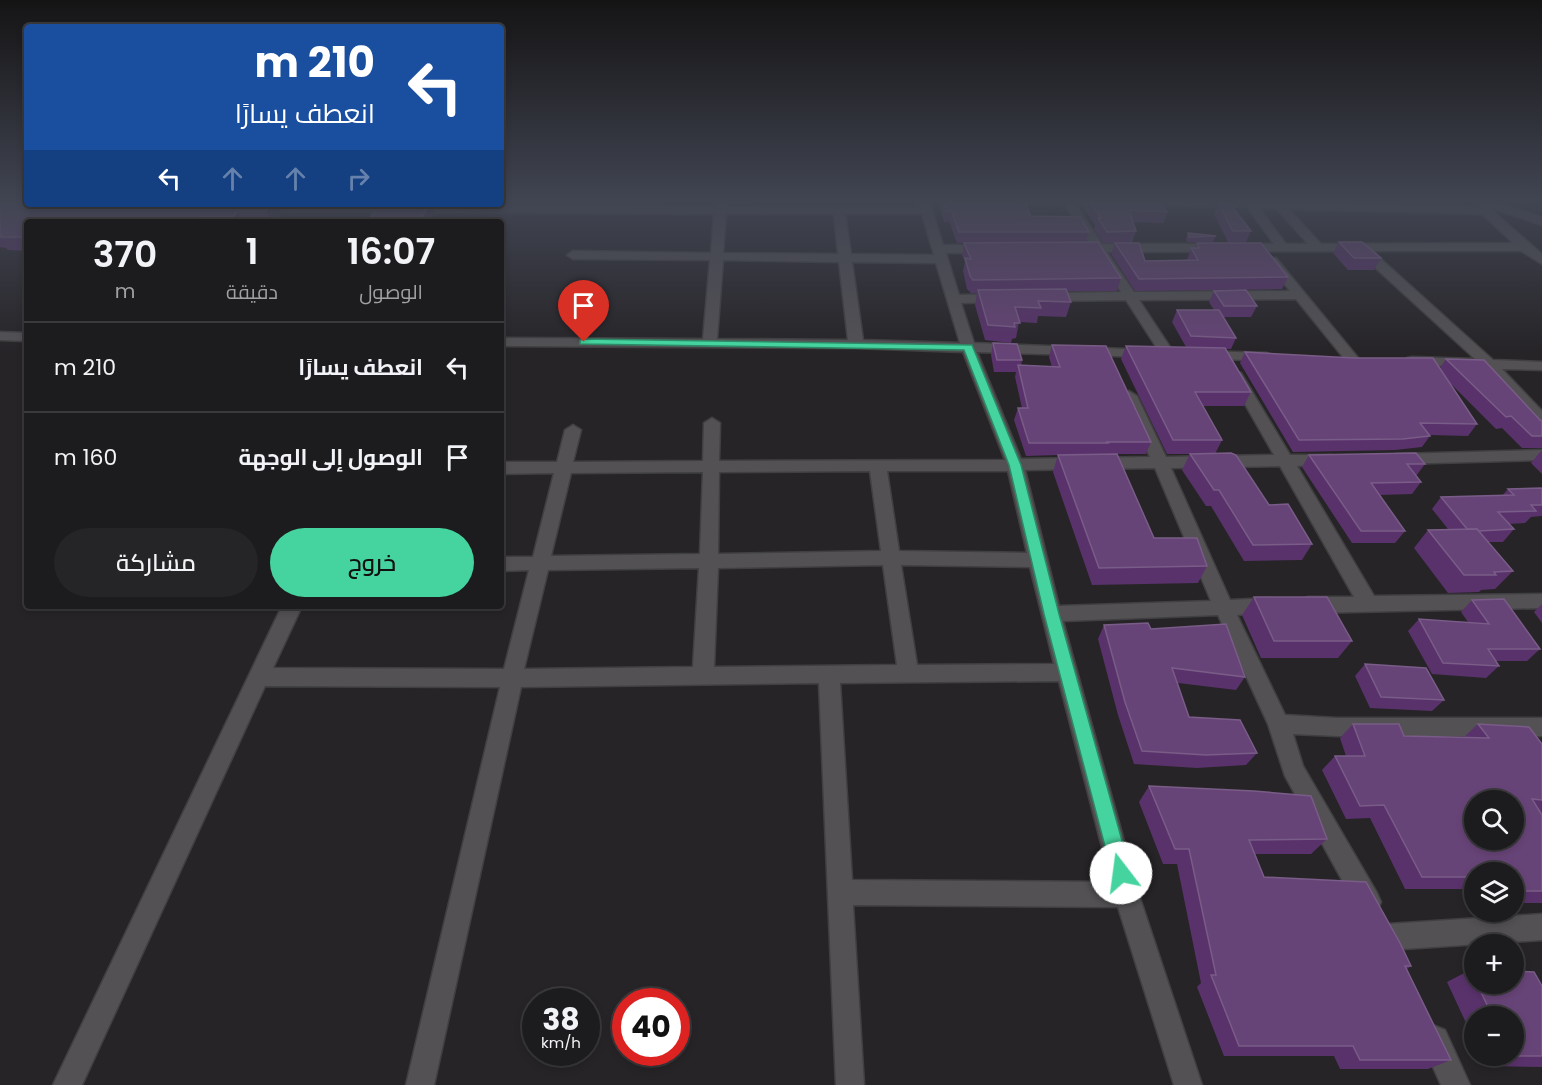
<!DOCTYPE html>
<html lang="ar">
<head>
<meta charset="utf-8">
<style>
  body { margin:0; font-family:Poppins,Cairo,sans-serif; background:#252426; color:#f1f3f6; direction:rtl; height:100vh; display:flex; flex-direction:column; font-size:22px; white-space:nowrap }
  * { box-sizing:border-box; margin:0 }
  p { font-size:20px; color:#a0a1a4 }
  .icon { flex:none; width:33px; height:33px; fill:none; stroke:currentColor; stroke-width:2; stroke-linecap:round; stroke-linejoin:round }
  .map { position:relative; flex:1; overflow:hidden; direction:ltr }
  .drawer { position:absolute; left:24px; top:219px; width:480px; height:390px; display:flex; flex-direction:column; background:#1c1b1d; border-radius:6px; box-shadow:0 3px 9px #0003,0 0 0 2px #3a393b; direction:rtl }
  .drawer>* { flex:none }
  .guide { position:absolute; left:24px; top:24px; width:480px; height:183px; border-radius:6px; box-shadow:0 3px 9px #0003,0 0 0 2px #3a393b; direction:rtl; background:#1a4fa0; color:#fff; overflow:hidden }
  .fabs { position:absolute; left:1464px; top:790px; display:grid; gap:12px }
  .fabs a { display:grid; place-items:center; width:60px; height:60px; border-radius:50%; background:#1c1b1d; box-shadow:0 3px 9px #0003,0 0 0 2px #3a393b; font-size:30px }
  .speed { position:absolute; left:522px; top:988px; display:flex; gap:12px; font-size:30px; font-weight:700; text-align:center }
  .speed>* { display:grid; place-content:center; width:78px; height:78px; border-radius:50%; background:#1c1b1d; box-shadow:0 3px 9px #0003,0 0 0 2px #3a393b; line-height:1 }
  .speed small { font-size:15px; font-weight:400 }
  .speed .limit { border:9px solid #d22; background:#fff; color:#111 }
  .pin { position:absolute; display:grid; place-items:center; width:51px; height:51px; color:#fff; margin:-62px -26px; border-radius:50% 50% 50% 0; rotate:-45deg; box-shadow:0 0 6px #0007 }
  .pin .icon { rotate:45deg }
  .me { position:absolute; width:66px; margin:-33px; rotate:345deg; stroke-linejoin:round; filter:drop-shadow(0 0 4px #0008) }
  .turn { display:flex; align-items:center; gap:21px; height:126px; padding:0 30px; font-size:27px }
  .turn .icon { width:78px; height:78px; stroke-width:2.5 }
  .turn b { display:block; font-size:42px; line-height:51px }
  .lanes { display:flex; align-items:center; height:57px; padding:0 30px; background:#0003; justify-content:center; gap:30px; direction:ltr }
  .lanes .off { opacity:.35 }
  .eta { display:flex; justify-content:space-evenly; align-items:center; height:102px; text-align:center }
  .eta b { font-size:36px; font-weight:600; line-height:42px }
  .action { display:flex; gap:12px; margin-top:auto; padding:12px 30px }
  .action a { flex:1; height:69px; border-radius:36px; background:#45d49f; color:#111; font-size:24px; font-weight:600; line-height:69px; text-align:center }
  .action a+a { background:#252426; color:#f1f3f6 }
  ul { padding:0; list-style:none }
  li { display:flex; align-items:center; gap:18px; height:90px; padding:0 30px; border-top:2px solid #3a393b }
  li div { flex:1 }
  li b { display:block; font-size:22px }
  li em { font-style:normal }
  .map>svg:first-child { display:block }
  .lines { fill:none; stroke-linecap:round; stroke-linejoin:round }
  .minor-casing { stroke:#403f41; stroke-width:3 }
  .minor { fill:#535154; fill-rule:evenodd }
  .wall { fill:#59326b }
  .shaded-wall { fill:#3f254a }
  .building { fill:#674477; stroke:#795c87; stroke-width:1.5; fill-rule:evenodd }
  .route { fill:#45d49f; stroke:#2d8a67; stroke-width:1.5 }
</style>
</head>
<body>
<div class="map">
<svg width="1542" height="1085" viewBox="0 0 1542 1085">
  <rect width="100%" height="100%" fill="#262427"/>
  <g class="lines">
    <g class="minor-casing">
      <g id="minor">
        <path d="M716,200H726V207L920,208L919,200H929L943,245H988L994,249L988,253H946L959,295L1000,294L1007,298L1000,302L961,303L974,343L1152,350L1154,353L1152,356L1147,357L977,352L1021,459L1150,457L1121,396L1129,391L1137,396L1166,457L1274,455L1229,376L1236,372L1241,373L1290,455H1330L1336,456L1338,460L1336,464L1297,466L1374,596L1542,594V608L1308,613L1301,610L1298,605L1301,600L1308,597H1354L1280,466L1171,468L1230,600L1271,598L1278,601L1281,606L1278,611L1237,615L1285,715L1337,718H1542V736H1337L1293,734L1303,766L1377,893L1381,902L1377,911L1368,915L1359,911L1285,776L1268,724L1218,615L1063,621L1139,895L1202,1085H1174L1118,907L853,905L864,1085H836L819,683L521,687L434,1085H406L500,687L265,686L82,1085H53L282,606H302L273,668L504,669L529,570L501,571V557H533L554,473L501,474V462H557L565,430L573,425L581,430L573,462L703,461L704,423L712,418L720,423L719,461L1005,460L963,352L856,348L501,346V338L703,339L710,260L573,259L567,255L573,251L711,253L714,214L255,211L249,208L255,205L715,207ZM726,214H834L838,254L723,253ZM845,214H922L934,255L851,254ZM723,260L839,262L848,340L717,339ZM852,262L936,263L960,343L863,340ZM1155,468L1211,601L1059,606L1025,470ZM870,471L881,551L718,554L719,472ZM887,471H1008L1027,553L899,551ZM703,472L700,554L551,556L571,473ZM883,565L897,665L714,667L718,568ZM901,565L1030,567L1054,664L917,665ZM699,568L693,667L524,669L548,570ZM1059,681L1111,882L852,880L840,683Z"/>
        <path d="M995,200H1112V204L1108,205H1076L1102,244H1274L1247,207L1131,205L1129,203L1135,200H1281L1283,202L1475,207L1473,200H1488L1542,217V225L1488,207L1542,254V264L1521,251H1372L1493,360L1542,362V370L1502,369L1542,411V425L1536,423L1485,368L1407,364L1405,361L1407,358L1412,357L1475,359L1357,251L1107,252L1134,292L1290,291L1266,261L1268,258H1276L1359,359L1357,362H1347L1296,299L1139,300L1174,353L1167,357L1162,356L1126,300L1046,301L1039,297L1046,293L1121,292L1095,252H1079L1073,248L1079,244H1090L1065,205L1000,204L996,203ZM1259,208H1276L1308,244H1286ZM1289,209L1482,214L1513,243L1321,244Z"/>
        <polygon points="0,332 27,333 27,341 0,340"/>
        <polygon points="1205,351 1267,353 1274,357 1267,361 1200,358 1198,355 1200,352"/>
        <polygon points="1542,450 1542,460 1397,464 1391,463 1389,459 1391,455 1397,454"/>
        <polygon points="1542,914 1542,940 1388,950 1379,946 1375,937 1379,928 1388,924"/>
        <polygon points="1435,1026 1445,1030 1470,1085 1441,1085 1421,1040 1425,1030"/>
      </g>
    </g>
    <use href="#minor" class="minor"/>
  </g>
  <g class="wall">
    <polygon points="0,200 27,204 278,204 282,212 273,222 27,222 27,251 8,250 6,248 0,247"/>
    <polygon points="941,200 1024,200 1031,216 1089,232 1086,242 1121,278 1117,291 1067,291 1071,302 1066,317 1038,316 1037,323 1019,322 1016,338 1012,339 1011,343 985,340 975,305 977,293 971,293 967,289 963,271 965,262 962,255 964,243 957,243 949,221 944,222 940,206"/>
    <polygon points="1086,200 1157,200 1167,212 1164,223 1132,222 1136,231 1132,243 1103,243 1094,229 1095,225 1084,208"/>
    <polygon points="1218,203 1251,231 1246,242 1228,242 1214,214"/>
    <polygon points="1188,233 1216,236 1213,242 1187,242 1186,239"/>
    <polygon points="1339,242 1381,258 1374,270 1348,270 1333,253"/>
    <polygon points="1115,243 1145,261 1187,260 1191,248 1195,248 1197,243 1288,277 1282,289 1135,291 1111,254"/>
    <polygon points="1214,291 1257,306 1251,317 1224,317 1236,338 1231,349 1226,349 1251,392 1244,406 1203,406 1222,440 1215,454 1269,505 1312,544 1302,560 1244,561 1211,506 1206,506 1182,470 1190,454 1203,454 1167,454 1121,359 1126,346 1186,347 1172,322 1177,310 1214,310 1209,302"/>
    <polygon points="993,343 1022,360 1021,366 1052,367 1049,357 1052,345 1151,442 1146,454 1104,454 1154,538 1207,566 1198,583 1092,585 1053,472 1058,455 1026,456 1014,420 1018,408 1022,408 1015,377 1016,372 994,372 991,355"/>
    <polygon points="1245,352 1440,368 1446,359 1541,421 1542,421 1542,448 1522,448 1502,428 1496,429 1448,381 1477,424 1468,436 1429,435 1430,436 1422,447 1395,450 1293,452 1240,363"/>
    <polygon points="1541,451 1542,451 1542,474 1531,463"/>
    <polygon points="1309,455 1425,464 1416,476 1421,482 1412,494 1379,495 1405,531 1395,543 1352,543 1302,467"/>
    <polygon points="1542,488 1542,516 1531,517 1525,523 1509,524 1514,529 1503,542 1488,542 1513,571 1495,589 1481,590 1479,592 1448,593 1414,548 1428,530 1448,529 1432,509 1441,497 1502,496 1508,489"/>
    <polygon points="1254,597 1352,641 1338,658 1261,658 1242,615"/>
    <polygon points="1472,600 1540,649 1527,661 1495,661 1499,666 1486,678 1432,674 1408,631 1419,619 1468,622 1461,612"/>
    <polygon points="1542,604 1542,623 1534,612"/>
    <polygon points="1104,625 1151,629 1245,677 1236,690 1178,683 1189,717 1257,753 1246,765 1197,768 1134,764 1118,715 1098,639"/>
    <polygon points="1365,664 1444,700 1432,711 1370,708 1355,676"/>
    <polygon points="1353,724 1404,736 1463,738 1478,724 1542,744 1542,813 1541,813 1542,815 1542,903 1514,903 1514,873 1474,873 1474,890 1474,889 1405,889 1370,818 1346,819 1322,770 1335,756 1346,756 1340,738"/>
    <polygon points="1149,786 1327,839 1311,854 1255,854 1264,877 1411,966 1407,969 1451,1060 1428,1069 1340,1069 1334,1056 1224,1056 1197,987 1201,983 1177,864 1163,864 1139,802"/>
    <polygon points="1470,970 1474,970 1474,984 1514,984 1542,986 1542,1067 1487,1066 1482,1056 1514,1056 1514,1017 1474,1017 1474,1040 1447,982"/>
  </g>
  <g class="shaded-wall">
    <polygon points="272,204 278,204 282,212 273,222 271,222 266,211"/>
    <polygon points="430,204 432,204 434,213 429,222 419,222"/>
    <polygon points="238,211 243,222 236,222 233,217"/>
    <polygon points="197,217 199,222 191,222"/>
  </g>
  <g class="building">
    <polygon points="0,200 27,200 27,204 272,204 266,211 238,211 233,217 197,217 191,222 27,222 27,237 0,237 2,235 0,235"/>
    <polygon points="943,200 1024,200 1031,216 1080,217 1089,232 959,232 951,210 946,211"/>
    <polygon points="1088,200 1157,200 1167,212 1129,210 1136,231 1107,232 1098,218 1101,218"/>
    <polygon points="1223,200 1227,200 1251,231 1233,231 1218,203"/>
    <polygon points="379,204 430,204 419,222 367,222"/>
    <polygon points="1188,233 1216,236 1189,237"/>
    <polygon points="1098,242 1121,278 973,280 970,276 965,258 971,259 964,243"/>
    <polygon points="1339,242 1362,242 1381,258 1354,258"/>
    <polygon points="1115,243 1139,243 1145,261 1198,260 1191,248 1199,248 1197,243 1261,243 1288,277 1139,279"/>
    <polygon points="1066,289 1071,302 1038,301 1041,308 1015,307 1020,323 1014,323 1015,327 988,325 978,290"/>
    <polygon points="1246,290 1257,306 1224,306 1214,291"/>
    <polygon points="1177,310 1219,310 1236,338 1191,336"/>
    <polygon points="993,343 1017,344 1022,360 997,360"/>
    <polygon points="1052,345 1106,346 1151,442 1107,442 1108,443 1029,443 1018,408 1028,408 1018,365 1060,367"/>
    <polygon points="1126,346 1225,348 1251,392 1195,392 1222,440 1173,440"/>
    <polygon points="1245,352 1354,358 1433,358 1477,424 1420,423 1430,436 1403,439 1299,440"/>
    <polygon points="1446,359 1484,360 1541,421 1542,421 1542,436 1532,436 1511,416 1506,417"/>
    <polygon points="1231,453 1236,455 1269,505 1288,504 1312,544 1253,545 1219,490 1214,490 1190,454"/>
    <polygon points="1416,453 1425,464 1407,464 1421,482 1371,483 1405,531 1361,531 1309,455"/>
    <polygon points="1117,454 1154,538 1197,538 1207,566 1099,568 1058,455"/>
    <polygon points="1542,488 1542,505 1531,505 1536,511 1498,512 1514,529 1479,531 1477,529 1467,529 1441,497 1514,495 1508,489"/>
    <polygon points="1477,529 1513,571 1494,572 1496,575 1464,575 1428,530"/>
    <polygon points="1254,597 1327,597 1352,641 1274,641"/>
    <polygon points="1504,599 1540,649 1488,649 1499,666 1443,663 1419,619 1489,624 1472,600"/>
    <polygon points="1148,623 1151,629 1226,624 1245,677 1172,668 1189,717 1240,720 1257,753 1206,755 1142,751 1125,702 1104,625"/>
    <polygon points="1365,664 1426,668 1444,700 1381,697"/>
    <path d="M1353,724H1399L1404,736L1489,738L1478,724L1529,727L1542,744V800L1532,799L1542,815V891H1514V873H1474V877H1422L1384,805L1360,806L1335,756H1365ZM1474,801H1514V840H1474Z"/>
    <polygon points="1149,786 1254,791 1311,796 1327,839 1249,840 1264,877 1366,882 1400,943 1411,966 1405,966 1451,1060 1360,1060 1353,1046 1239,1046 1211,975 1216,975 1189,849 1175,849"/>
    <polygon points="1470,970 1474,970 1474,979"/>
    <polygon points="1514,971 1534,972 1542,986 1542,1056 1514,1056 1514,1017 1493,1017 1477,984 1514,984"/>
  </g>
  <linearGradient id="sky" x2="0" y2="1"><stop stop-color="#151415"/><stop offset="0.57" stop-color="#414552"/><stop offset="1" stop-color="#414552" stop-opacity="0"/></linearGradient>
  <rect width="1542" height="352" fill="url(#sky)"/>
  <polygon class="route" points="584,339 972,345 1021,465 1059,614 1131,873 1128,879 1121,882 1115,879 1112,873 1044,614 1009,465 964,350 580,344 580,340"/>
</svg>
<div class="fabs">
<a><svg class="icon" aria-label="search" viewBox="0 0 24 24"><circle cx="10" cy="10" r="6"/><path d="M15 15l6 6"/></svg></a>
<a><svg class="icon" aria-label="layers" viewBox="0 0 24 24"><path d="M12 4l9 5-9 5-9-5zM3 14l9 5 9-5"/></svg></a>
<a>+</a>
<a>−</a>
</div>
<div class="speed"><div>38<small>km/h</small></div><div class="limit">40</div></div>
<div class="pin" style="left:584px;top:342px;background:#d93025"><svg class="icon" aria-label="arrive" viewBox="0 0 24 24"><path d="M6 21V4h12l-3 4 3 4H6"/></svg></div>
<svg class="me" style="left:1121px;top:873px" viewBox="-20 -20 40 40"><circle r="19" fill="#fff"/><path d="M0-13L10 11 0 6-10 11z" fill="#45d49f"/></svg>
<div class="guide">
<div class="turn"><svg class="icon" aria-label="left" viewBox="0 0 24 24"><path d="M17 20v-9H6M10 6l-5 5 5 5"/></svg><div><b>210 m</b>انعطف يسارًا</div></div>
<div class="lanes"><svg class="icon" aria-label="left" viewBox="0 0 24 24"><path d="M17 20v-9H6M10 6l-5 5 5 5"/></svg><svg class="icon off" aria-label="ahead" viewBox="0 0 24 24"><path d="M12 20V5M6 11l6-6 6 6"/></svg><svg class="icon off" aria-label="ahead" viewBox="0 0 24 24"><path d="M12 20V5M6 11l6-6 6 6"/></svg><svg class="icon off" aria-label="right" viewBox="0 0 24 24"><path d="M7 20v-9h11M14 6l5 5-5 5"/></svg></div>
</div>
<section class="drawer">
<div class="eta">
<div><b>16:07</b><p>الوصول</p></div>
<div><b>1</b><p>دقيقة</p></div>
<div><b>370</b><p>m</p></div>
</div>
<ul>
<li><svg class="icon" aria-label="left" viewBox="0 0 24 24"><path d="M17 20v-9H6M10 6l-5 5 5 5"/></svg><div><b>انعطف يسارًا</b></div><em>210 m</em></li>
<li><svg class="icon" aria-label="arrive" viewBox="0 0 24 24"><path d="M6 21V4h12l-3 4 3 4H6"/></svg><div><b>الوصول إلى الوجهة</b></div><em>160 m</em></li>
</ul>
<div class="action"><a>خروج</a><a>مشاركة</a></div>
</section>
</div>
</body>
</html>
